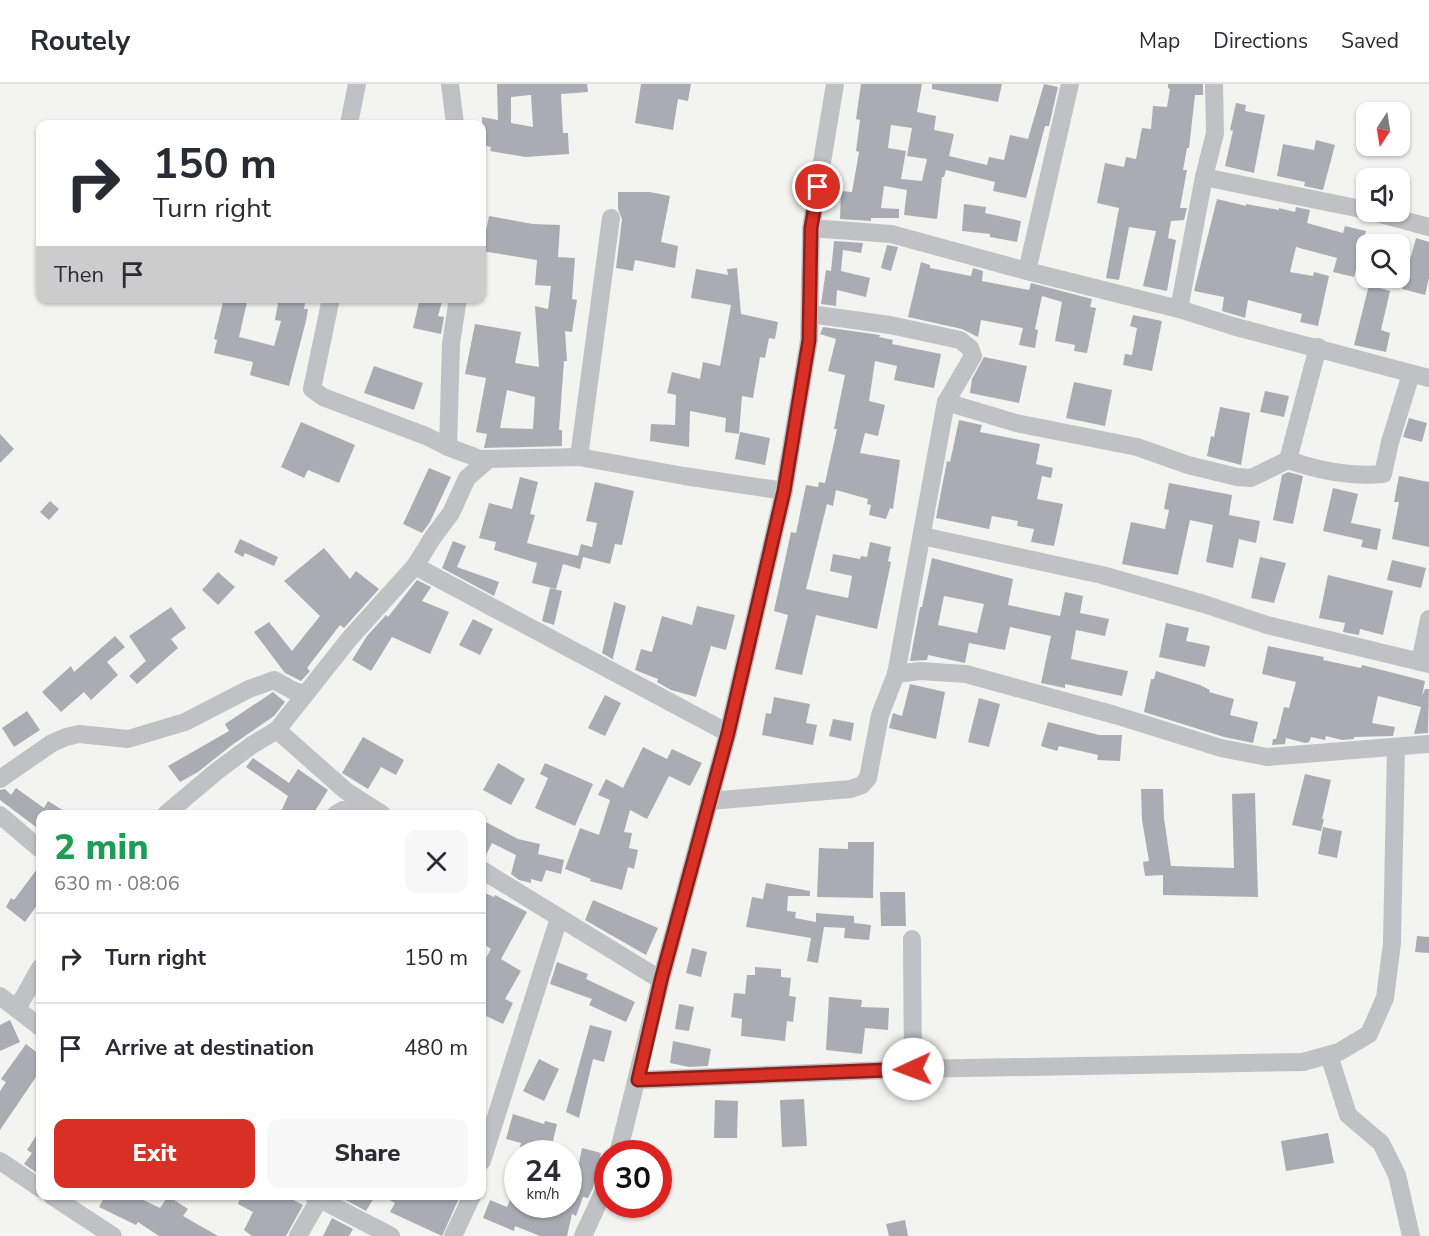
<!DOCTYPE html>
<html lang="en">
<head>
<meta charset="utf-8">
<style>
  body { margin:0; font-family:"Nunito Sans",sans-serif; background:#f7f7f7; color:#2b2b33; height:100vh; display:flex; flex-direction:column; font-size:22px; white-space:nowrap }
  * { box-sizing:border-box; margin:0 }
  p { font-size:20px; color:#7c7c81 }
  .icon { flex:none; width:33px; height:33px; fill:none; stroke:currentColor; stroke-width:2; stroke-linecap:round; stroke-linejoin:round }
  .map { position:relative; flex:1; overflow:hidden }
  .sheet { position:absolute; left:36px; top:726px; width:450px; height:390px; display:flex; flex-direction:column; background:#fff; border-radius:12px; box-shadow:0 2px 4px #0004 }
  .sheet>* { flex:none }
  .hud { position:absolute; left:36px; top:36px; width:450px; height:183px; border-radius:12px; box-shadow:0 2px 4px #0004; background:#fff; color:#2b2b33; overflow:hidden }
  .needle { width:39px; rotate:192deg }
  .controls { position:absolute; left:1356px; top:18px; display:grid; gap:12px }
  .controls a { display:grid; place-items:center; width:54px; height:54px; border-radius:12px; background:#fff; box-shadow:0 2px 4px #0004; font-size:30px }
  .speed { position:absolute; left:504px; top:1056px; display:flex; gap:12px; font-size:30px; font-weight:700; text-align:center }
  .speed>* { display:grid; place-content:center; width:78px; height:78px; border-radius:50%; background:#fff; box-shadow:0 2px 4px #0004; line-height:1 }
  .speed small { font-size:15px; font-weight:400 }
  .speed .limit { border:9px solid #d22; background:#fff; color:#111 }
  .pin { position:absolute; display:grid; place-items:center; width:51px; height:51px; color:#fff; margin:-26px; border:3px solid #fff; border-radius:50%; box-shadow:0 2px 6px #0007 }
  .me { position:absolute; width:66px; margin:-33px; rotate:268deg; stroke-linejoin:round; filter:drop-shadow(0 0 4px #0008) }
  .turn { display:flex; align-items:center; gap:21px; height:126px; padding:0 18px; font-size:27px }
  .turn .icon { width:78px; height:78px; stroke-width:2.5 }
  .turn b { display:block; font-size:42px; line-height:51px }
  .then { display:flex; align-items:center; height:57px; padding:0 18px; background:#0003; gap:12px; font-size:22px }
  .round { display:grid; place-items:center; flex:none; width:63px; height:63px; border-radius:12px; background:#f7f7f7 }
  .overview { display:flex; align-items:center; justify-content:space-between; height:102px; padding:0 18px }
  h1 { font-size:36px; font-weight:800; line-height:45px; color:#1e9e55 }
  .cta { display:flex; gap:12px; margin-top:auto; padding:12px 18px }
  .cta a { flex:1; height:69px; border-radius:12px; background:#d93025; color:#fff; font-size:24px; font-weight:800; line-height:69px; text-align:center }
  .cta a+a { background:#f7f7f7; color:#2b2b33 }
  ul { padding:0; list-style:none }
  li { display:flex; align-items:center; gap:18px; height:90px; padding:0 18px; border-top:2px solid #e1e1e2 }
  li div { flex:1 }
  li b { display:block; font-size:22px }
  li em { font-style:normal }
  header { display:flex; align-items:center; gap:36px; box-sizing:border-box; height:84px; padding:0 30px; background:#fff; border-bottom:2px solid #e1e1e2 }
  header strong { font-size:28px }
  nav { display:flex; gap:33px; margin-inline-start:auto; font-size:21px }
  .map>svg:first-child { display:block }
  .building { fill:#a9adb3; fill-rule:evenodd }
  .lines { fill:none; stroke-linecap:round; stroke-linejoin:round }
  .minor { stroke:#bfc1c5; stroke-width:18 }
  .route-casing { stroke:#8d1f18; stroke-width:15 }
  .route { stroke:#d93025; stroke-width:10 }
</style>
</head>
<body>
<header>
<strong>Routely</strong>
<nav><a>Map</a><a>Directions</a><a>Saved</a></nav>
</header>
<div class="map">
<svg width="1429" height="1152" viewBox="0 0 1429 1152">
  <rect width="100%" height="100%" fill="#f3f3f0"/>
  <g class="building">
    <path d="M497,0H587L588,8L561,10L563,49H568L569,70L525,73L490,67L491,63L482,61V33L498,36ZM531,11L533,43L511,39V13Z"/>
    <polygon points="641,0 691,0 688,17 678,15 673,46 635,39"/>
    <path d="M861,0H922L917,28L936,32L934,46L954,50L949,72L987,81L989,73L1004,76L1010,51L1028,55L1044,0L1058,3L1049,42H1045L1026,114L993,107L995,98L946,86L944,93H942L937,135L904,131L907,106L884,102L881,124L899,125V134H871V137L840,135L841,107L852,108L859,68L856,67L860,36L856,35ZM891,41L912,44L907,72L927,75L922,97L901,95L906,67L888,64Z"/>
    <polygon points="932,0 1002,0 998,18 932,5"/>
    <polygon points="1168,0 1203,0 1203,11 1195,11 1189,64 1187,64 1183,86 1187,86 1180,124 1187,124 1184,136 1171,137 1168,154 1176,156 1167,207 1143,202 1156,147 1129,143 1119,196 1106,194 1119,124 1097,119 1105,79 1124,83 1126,73 1136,75 1142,44 1151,45 1153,22 1167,23 1170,5 1168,4"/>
    <polygon points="1236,19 1246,21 1245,27 1265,31 1254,89 1225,82 1233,47 1230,46"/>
    <polygon points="1316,56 1335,61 1323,106 1304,102 1305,98 1277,92 1283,60 1314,66"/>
    <polygon points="618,108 650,108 670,112 661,158 678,162 675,184 635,176 633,187 616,184 622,135 618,125"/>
    <polygon points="1217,115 1246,122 1246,120 1279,126 1279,124 1295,128 1296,123 1310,126 1307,139 1343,149 1345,142 1366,147 1354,193 1333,188 1337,174 1296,163 1290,188 1313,192 1314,188 1329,192 1318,242 1300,238 1302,230 1248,216 1245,234 1239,232 1222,227 1224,213 1194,207"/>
    <polygon points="964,120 986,123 985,129 1021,137 1017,158 990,153 990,150 962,147"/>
    <path d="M489,132L533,140L560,141L558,173L575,174L572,215L577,216L572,248L565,247L567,277H564L559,346H562V362L484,364L487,350L476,348L486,294L465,290L475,240L521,248L515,279L539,283L535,222L548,225L551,202L535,201L537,176L482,167ZM507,306L535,313L533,345L500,344Z"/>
    <polygon points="1416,154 1429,158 1429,194 1425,211 1402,205"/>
    <polygon points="834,157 863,159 861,169 843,166 841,187 870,194 866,213 837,206 836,222 821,220 826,186 831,187"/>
    <polygon points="887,161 898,163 891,187 881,184"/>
    <polygon points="921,178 930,181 930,184 971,192 973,184 983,187 982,197 1029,206 1031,199 1092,215 1090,223 1096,224 1087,269 1074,267 1075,261 1055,257 1062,218 1042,212 1035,245 1038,246 1035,264 1019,261 1023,244 981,236 978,253 962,245 908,233"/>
    <polygon points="737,184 741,230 778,238 775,255 769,254 765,274 760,273 753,314 742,312 739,350 725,348 726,334 690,327 689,363 650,357 651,340 675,341 676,311 667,309 672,288 700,295 703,278 720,282 731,221 691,214 696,185 728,191 727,185"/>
    <polygon points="1369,201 1390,207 1381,246 1390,249 1386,268 1354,261"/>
    <polygon points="224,214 247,218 239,253 274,262 281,237 275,236 279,214 306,214 304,225 308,225 306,237 289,302 250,291 253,278 214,269 217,256 214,255"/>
    <polygon points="420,214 443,214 438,232 444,233 441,250 413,244"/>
    <polygon points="1133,231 1162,237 1152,287 1123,281 1125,270 1132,271 1137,244 1130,242"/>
    <polygon points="823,243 880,251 879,253 893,256 892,260 941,270 934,304 894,296 897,282 875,277 869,317 885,321 878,352 865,349 860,369 900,376 893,425 890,424 886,435 869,431 871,421 867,420 868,415 836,406 833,422 827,420 806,505 848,514 852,492 830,487 833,470 860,475 861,472 867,473 870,458 891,463 888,477 891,478 877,545 816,531 802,591 775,585 788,531 774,527 791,448 796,449 806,401 818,403 819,398 825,399 837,345 834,345 845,291 828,287 836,255 820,250"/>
    <polygon points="984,273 1027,282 1019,319 970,309 972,295"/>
    <polygon points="374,282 423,299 414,326 364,309"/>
    <polygon points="1074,298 1112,306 1105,342 1066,334"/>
    <polygon points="1265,307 1289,312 1284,333 1260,328"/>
    <polygon points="1220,323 1250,329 1241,381 1207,372 1211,352 1214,353"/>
    <polygon points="1409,334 1427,339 1422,358 1403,353"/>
    <polygon points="959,336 982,341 980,348 1040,360 1036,380 1053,384 1051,394 1042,392 1037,415 1063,420 1054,462 1031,458 1034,445 1017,442 1018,437 992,432 989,445 936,434 947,377 950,378"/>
    <polygon points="301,338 355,361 339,399 308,386 304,394 281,383"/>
    <polygon points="740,348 770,354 765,381 735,375"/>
    <polygon points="0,350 14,365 0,379"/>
    <polygon points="429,384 451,393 430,438 422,449 403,440"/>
    <polygon points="1288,388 1303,392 1293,440 1273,436 1282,391"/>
    <polygon points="1399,392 1429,398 1429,463 1392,455 1399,418 1394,418"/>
    <polygon points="520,393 538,398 530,430 535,431 527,459 578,472 581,460 592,463 597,439 586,437 595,398 634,407 622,461 615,460 610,480 583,473 580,485 563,480 556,505 532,499 537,479 494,466 496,458 479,454 489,419 512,425"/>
    <polygon points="1169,399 1232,411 1229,431 1260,437 1256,459 1239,455 1233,484 1206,478 1213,441 1190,436 1178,491 1122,480 1131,438 1165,445 1169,426 1164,425"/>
    <polygon points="1333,404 1358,410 1351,439 1381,445 1377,466 1361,463 1363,456 1323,447"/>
    <polygon points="50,417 59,425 49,436 40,428"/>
    <polygon points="240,455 278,473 274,482 245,469 243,473 234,468"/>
    <polygon points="453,457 466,462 457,483 499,498 494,512 442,484"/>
    <polygon points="324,464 350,495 356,487 379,505 344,544 340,541 307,584 310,587 301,597 285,589 254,548 269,538 292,567 320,532 284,497"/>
    <polygon points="1260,473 1286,479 1274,519 1251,514"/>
    <path d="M932,474L1013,495L1008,521L1060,532L1065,508L1083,512L1080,529L1109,535L1105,552L1076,546L1071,575L1128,587L1122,612L1065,600V604L1041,599L1051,552L1010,543L1005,566L969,559L965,579L928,571L927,576L910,577L920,523H922ZM944,512L984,520L977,549L938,541Z"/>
    <polygon points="1392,476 1426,484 1421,504 1387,496"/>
    <polygon points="218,488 235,503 218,521 202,506"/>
    <polygon points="1328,491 1393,507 1383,551 1360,545 1359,551 1343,548 1345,539 1319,534"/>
    <polygon points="417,496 431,503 422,517 449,528 430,570 392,553 371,587 352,576 367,552 386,531 388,533"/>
    <polygon points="550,504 562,507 554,541 542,537"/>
    <polygon points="614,518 626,522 613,574 614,576 602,569"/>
    <polygon points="697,522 735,531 726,566 711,562 696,613 671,606 657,598 658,595 635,586 641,565 652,568 662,532 692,541"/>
    <polygon points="171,523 186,544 171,555 178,564 137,600 129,592 146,577 129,552"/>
    <polygon points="473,535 493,545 480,571 459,561"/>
    <polygon points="1166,539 1189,544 1186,557 1210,562 1205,583 1159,573"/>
    <polygon points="115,552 125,563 107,578 118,591 91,616 84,608 61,628 42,608 71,582 74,588"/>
    <polygon points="1268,562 1324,573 1323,576 1361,584 1362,581 1425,597 1422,612 1425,605 1429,605 1428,649 1414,650 1421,623 1378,612 1372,639 1395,643 1393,652 1354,653 1354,655 1342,656 1326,652 1325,656 1311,653 1309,658 1305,659 1286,654 1285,660 1272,661 1273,655 1276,655 1284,623 1289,624 1296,598 1262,590"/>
    <polygon points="1156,587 1200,601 1210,606 1209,608 1234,615 1230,631 1258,638 1253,659 1224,653 1144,628 1151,595 1154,595"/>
    <polygon points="910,600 945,608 936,655 889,644 893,629 902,632"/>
    <polygon points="273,608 285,618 274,632 232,661 198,688 180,698 168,682 229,647 225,640"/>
    <polygon points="605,611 621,619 605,652 588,644"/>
    <polygon points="774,613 810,620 806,639 817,641 813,661 762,651 766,629 771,630"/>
    <polygon points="979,614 1000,620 989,663 968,658"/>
    <polygon points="27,627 40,646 14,663 2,644"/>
    <polygon points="833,635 854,639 851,657 829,652"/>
    <polygon points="1048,638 1099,651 1122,651 1120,677 1097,676 1098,671 1059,662 1057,667 1041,662"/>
    <polygon points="363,653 404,676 396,691 381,683 368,705 342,689"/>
    <polygon points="643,663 667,675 672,665 702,679 690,702 669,692 647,735 630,726 624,748 632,749 629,764 638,766 634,785 628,783 622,806 590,797 591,795 565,785 580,744 599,751 610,716 598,711 606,695 623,704"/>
    <polygon points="253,674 289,699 298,685 328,706 313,730 280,730 288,712 246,683"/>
    <polygon points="498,679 525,695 511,721 483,706"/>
    <polygon points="545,679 593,700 575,742 535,724 548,694 540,690"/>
    <polygon points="1305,690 1331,696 1322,735 1324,735 1321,747 1292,741"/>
    <polygon points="16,704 44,724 48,717 69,730 40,730 40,746 0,716 0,706 5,705 11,711"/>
    <polygon points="1141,705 1163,705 1164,734 1171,782 1234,784 1232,710 1255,709 1258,813 1163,811 1163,791 1145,792 1143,778 1149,777 1142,736"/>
    <polygon points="482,736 518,755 540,760 538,770 564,776 561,790 546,786 542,798 531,795 531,799 519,796 511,790 516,771 492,759 484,775 482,775"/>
    <polygon points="1323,743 1342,747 1337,774 1318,770"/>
    <polygon points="848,758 874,758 873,814 817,813 819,764 848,765"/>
    <polygon points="40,781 40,817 25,838 6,823 11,814 14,816"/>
    <polygon points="766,799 810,807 810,812 788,812 787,827 796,828 795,834 816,838 816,829 854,832 854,839 871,841 869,856 844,854 845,844 824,843 818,879 807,877 811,854 746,843 752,813 763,815"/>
    <polygon points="482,808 494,813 495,811 527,828 501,875 521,887 505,915 513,919 503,940 482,930 482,881 491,865 482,859"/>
    <polygon points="880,808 905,808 906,842 881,842"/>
    <polygon points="593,816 658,844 646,871 585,836"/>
    <polygon points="1417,852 1429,853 1429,869 1415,868"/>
    <polygon points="692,864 707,868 701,893 686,889"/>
    <polygon points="557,878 588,890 586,895 635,918 626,938 589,921 592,915 550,900"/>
    <polygon points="755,883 781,885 781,893 791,894 789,912 796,913 793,938 787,937 785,957 741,952 742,935 731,933 734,909 745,910 747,891 755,891"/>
    <polygon points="829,913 862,916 861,923 889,924 888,946 865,944 862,970 826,966"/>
    <polygon points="679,920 694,923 689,947 675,945"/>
    <polygon points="10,936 20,958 0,967 0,941"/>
    <polygon points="590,941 612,947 604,978 593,975 579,1034 566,1028"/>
    <polygon points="673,957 711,965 708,982 689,983 670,979"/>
    <polygon points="26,960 40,971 40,987 0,1046 0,1007 6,998 1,995"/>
    <polygon points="539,975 559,985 544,1017 523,1007"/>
    <polygon points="804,1015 807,1062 782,1063 780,1016"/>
    <polygon points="715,1016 738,1017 737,1054 714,1054"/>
    <polygon points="513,1030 544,1040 545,1037 557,1040 550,1070 518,1070 521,1059 506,1055"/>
    <polygon points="40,1046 40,1091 24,1080 32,1069 27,1066"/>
    <polygon points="1328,1049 1334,1079 1286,1087 1281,1057"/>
    <polygon points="582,1064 601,1069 593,1104 588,1114 583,1113 576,1132 572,1130 567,1152 540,1152 515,1142 514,1147 483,1134 490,1116 507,1123 515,1104 505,1101 508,1092 518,1095 518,1120 546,1120 559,1126 549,1120 568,1120 568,1081 578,1084"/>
    <polygon points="105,1112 140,1112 139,1114 160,1124 168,1112 188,1125 183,1132 218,1152 159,1152 138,1138 136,1141 99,1123"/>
    <polygon points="241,1112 286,1112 303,1121 286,1152 252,1152 244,1146 253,1128 238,1120"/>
    <polygon points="344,1112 375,1112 366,1127 342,1114"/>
    <polygon points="383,1112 460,1112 442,1152 390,1128 395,1119"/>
    <polygon points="332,1134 353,1145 349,1152 323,1152"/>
    <polygon points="905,1136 908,1152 889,1152 886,1140"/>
  </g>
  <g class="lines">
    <g class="minor">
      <polyline points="450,0 455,40"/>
      <polyline points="349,40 357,0"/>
      <polyline points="1204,93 1366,126"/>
      <polyline points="1373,128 1429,143"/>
      <polyline points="811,144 891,150 1027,187 1179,225 1236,243 1429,294"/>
      <polyline points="1027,187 1070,0"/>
      <polyline points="331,214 312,305 323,313 426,352 448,363 480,375 579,373 684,392 784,407"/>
      <polyline points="1179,225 1204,93 1215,49 1214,0"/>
      <path d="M946,318L1016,339L1137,363L1188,381L1237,393L1251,394L1288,376C1317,386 1351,393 1383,390L1390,358L1411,290"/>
      <polyline points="448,363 451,260 458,214"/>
      <polyline points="579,373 611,134"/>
      <polyline points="1288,376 1318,263"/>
      <polyline points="922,452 1102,491 1204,520 1267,541 1429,580"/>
      <polyline points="415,482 728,649"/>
      <polyline points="1420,578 1429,535"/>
      <polyline points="896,590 920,587 966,590 1115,631 1221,664 1267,673 1429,660"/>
      <polyline points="277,646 346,707 382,730"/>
      <polyline points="0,695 52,659 66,653 79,650 128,655 185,638 249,605 274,596 294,607 305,610"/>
      <polyline points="709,717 851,705 862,701 868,694 880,631 896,590 946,318 973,272 970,264 960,256 890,241 810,230"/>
      <polyline points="166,730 217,687 252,661 277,646 350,554 415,482 433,453 451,429 467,394 489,375"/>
      <polyline points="336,730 343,726 376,727"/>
      <polyline points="0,731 40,765"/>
      <polyline points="482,786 661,896"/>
      <polyline points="912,855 913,985"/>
      <polyline points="0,912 40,943"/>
      <polyline points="17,925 40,884"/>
      <polyline points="1329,971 1348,1031 1381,1059 1397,1091 1411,1152"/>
      <polyline points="638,996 913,985 1303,978 1339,968 1369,950 1385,914 1392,859 1396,663"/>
      <polyline points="618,1070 661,896 728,649 784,407 809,256 811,144 835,0"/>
      <polyline points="0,1077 40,1104"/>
      <polyline points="482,1077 559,834"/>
      <polyline points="52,1112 113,1152"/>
      <polyline points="314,1112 391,1152"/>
      <polyline points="298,1152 321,1112"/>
      <polyline points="453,1152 472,1112"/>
      <polyline points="583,1152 608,1098"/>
    </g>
  </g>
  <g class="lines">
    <g class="route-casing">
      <polyline id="route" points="818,103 811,144 809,256 784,407 728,649 661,896 638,996 913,985"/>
    </g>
    <use href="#route" class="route"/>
  </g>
</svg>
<div class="controls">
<a><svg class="needle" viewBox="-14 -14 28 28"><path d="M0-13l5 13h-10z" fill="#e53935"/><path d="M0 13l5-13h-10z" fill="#7c7c81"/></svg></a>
<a><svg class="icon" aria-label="sound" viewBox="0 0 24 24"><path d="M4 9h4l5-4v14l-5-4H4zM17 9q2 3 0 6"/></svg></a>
<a><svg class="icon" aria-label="search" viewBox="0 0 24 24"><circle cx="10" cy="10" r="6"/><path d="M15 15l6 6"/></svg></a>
</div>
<div class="speed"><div>24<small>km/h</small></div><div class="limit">30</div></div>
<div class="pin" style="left:818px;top:103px;background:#d93025"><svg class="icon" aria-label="arrive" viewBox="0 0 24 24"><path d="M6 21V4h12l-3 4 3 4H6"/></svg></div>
<svg class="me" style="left:913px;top:985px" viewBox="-20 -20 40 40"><circle r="19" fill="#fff"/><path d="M0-13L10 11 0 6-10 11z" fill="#d93025"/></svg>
<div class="hud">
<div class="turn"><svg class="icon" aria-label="right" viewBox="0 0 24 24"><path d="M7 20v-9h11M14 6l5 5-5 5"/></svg><div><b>150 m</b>Turn right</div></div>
<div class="then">Then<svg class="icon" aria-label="arrive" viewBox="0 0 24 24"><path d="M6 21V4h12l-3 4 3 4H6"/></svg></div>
</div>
<section class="sheet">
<div class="overview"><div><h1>2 min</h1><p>630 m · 08:06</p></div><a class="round"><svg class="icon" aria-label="close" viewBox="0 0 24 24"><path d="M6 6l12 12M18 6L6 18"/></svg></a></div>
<ul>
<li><svg class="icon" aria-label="right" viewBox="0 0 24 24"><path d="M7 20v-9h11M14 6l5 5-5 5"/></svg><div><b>Turn right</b></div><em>150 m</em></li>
<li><svg class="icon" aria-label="arrive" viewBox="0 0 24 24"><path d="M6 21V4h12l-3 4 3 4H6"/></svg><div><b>Arrive at destination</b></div><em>480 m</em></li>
</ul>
<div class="cta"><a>Exit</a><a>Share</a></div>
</section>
</div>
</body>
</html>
